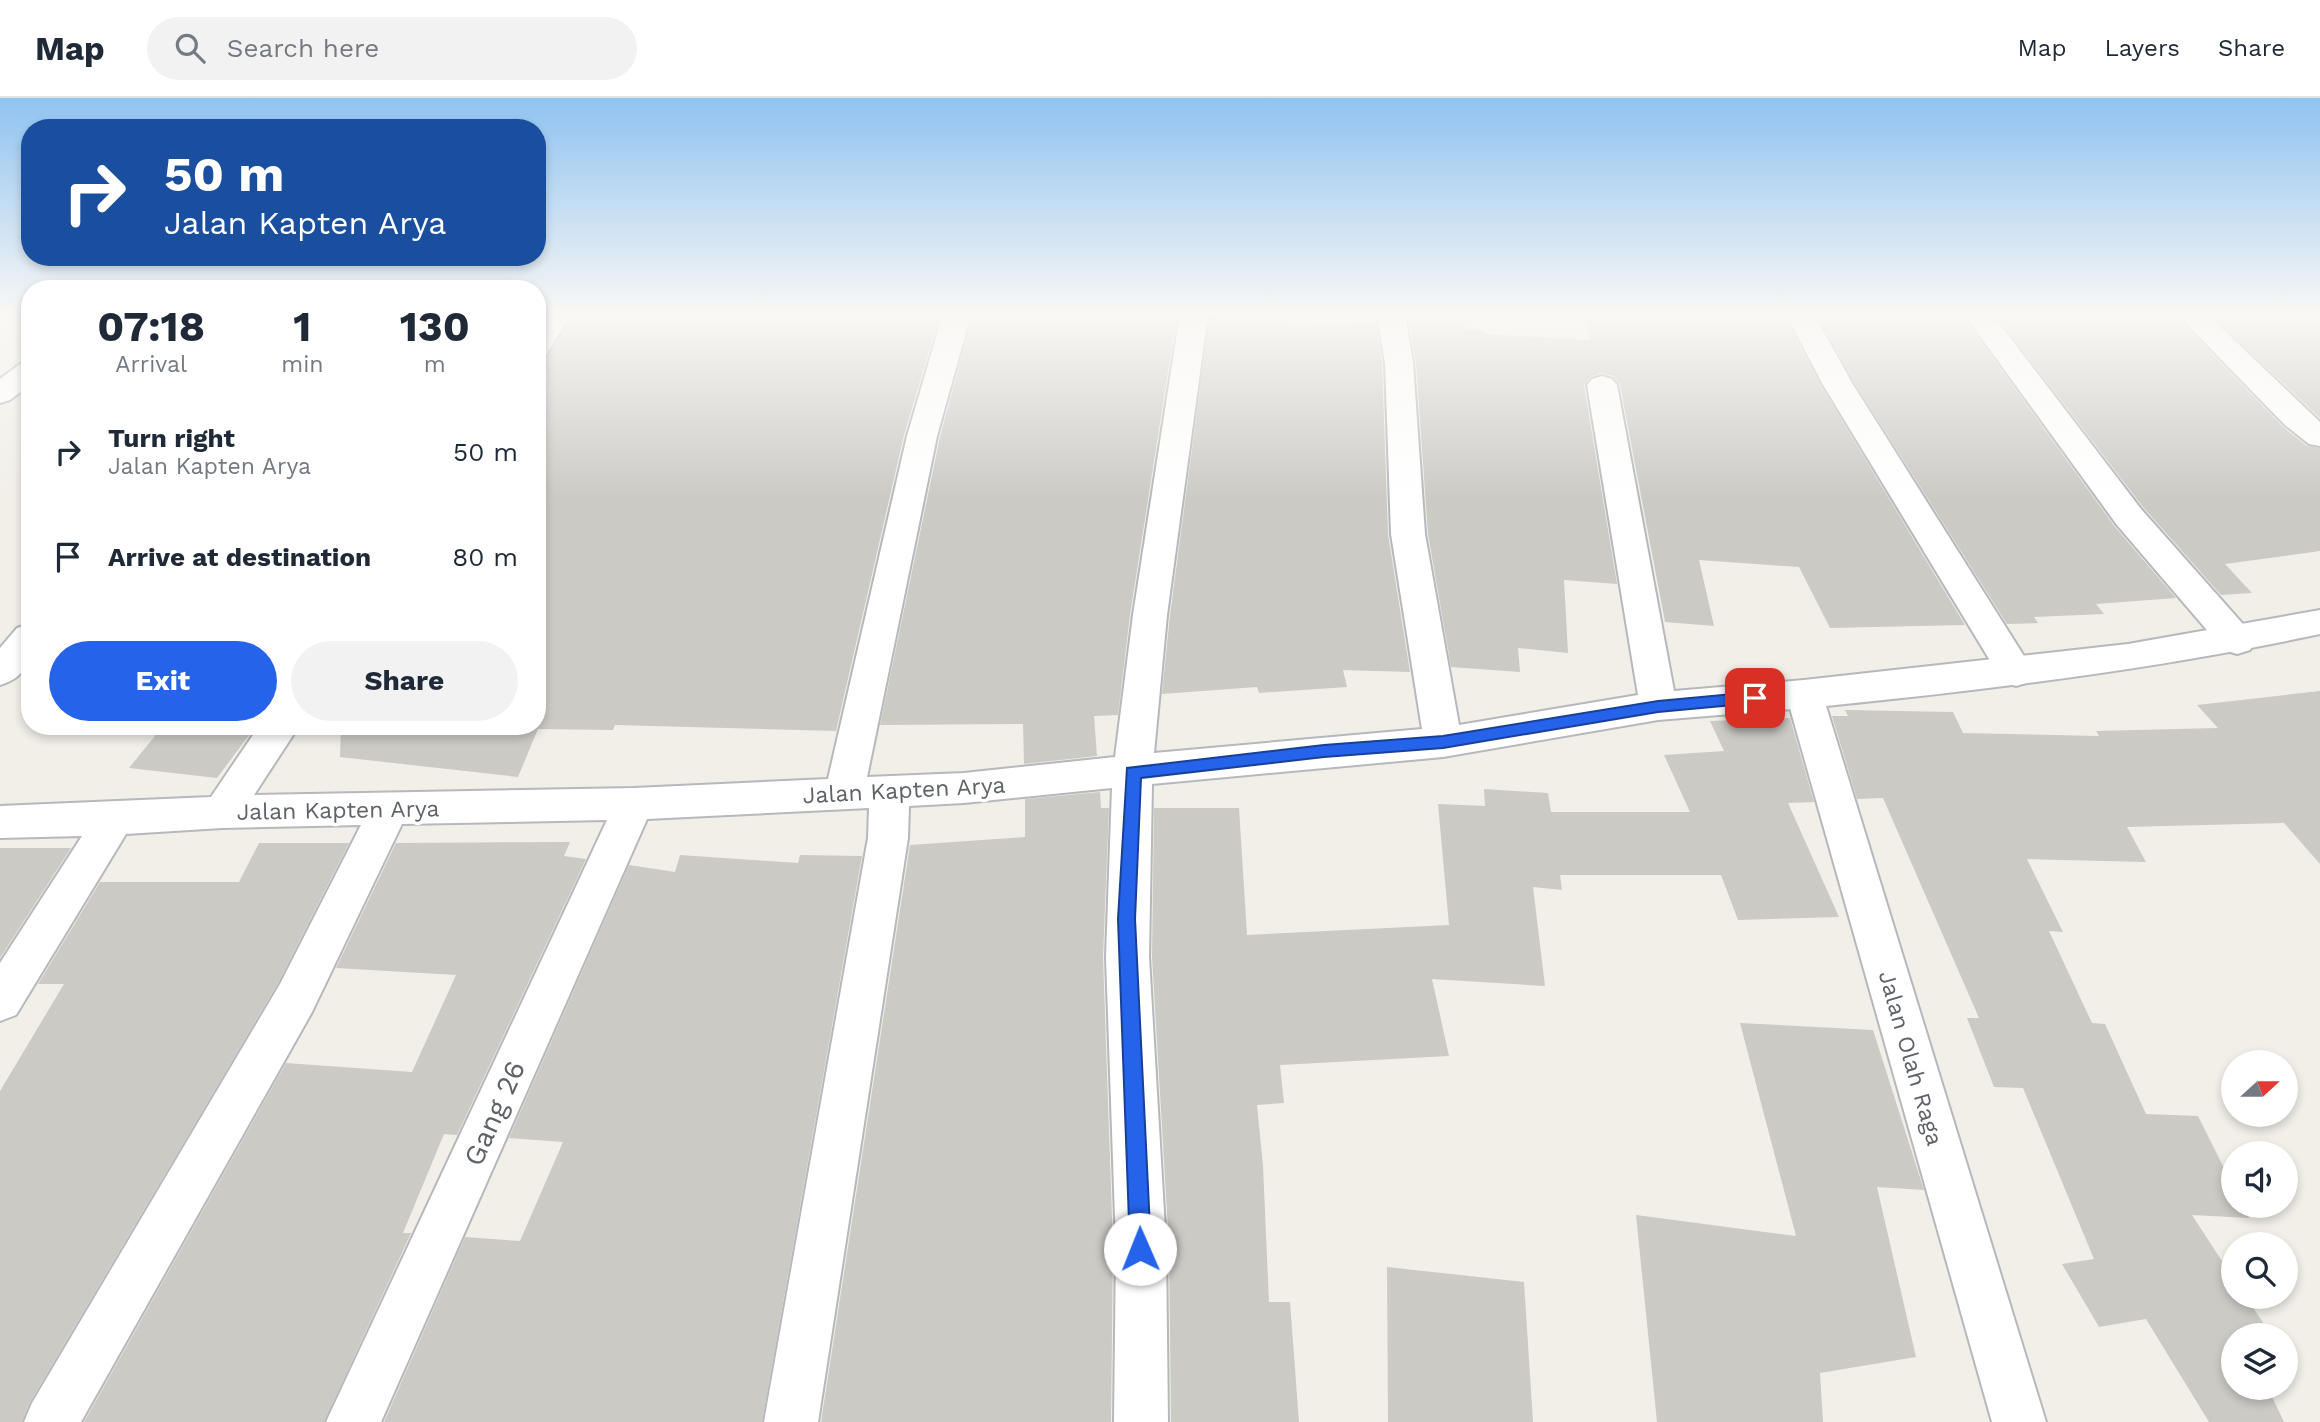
<!DOCTYPE html>
<html lang="en">
<head>
<meta charset="utf-8">
<style>
  body { margin:0; font-family:"Work Sans",sans-serif; background:#f2f2f3; color:#1f2937; height:100vh; display:flex; flex-direction:column; font-size:26px; white-space:nowrap }
  * { box-sizing:border-box; margin:0 }
  p { font-size:23px; color:#747a83 }
  .icon { flex:none; width:38px; height:38px; fill:none; stroke:currentColor; stroke-width:2; stroke-linecap:round; stroke-linejoin:round }
  .map { position:relative; flex:1; overflow:hidden }
  .drawer { position:absolute; left:21px; top:182px; width:525px; height:455px; display:flex; flex-direction:column; background:#fff; border-radius:28px; box-shadow:0 4px 10px #0003 }
  .drawer>* { flex:none }
  .top-card { position:absolute; left:21px; top:21px; width:525px; height:147px; border-radius:28px; box-shadow:0 4px 10px #0003; background:#1a4fa0; color:#fff; overflow:hidden }
  .needle { width:46px; rotate:69deg }
  .fabs { position:absolute; left:2221px; top:952px; display:grid; gap:14px }
  .fabs a { display:grid; place-items:center; width:77px; height:77px; border-radius:50%; background:#fff; box-shadow:0 4px 10px #0003; font-size:35px }
  .pin { position:absolute; display:grid; place-items:center; width:60px; height:60px; color:#fff; margin:-30px; border-radius:14px; box-shadow:0 4px 10px #0006 }
  .me { position:absolute; width:77px; margin:-38px; rotate:359deg; stroke-linejoin:round; filter:drop-shadow(0 0 5px #0008) }
  .turn { display:flex; align-items:center; gap:24px; height:147px; padding:0 28px; font-size:32px }
  .turn .icon { width:91px; height:91px; stroke-width:2.5 }
  .turn b { display:block; font-size:49px; line-height:60px }
  .eta { display:flex; justify-content:space-evenly; align-items:center; height:119px; text-align:center }
  .eta b { font-size:42px; font-weight:700; line-height:49px }
  .action { display:flex; gap:14px; margin-top:auto; padding:14px 28px }
  .action a { flex:1; height:80px; border-radius:42px; background:#2563eb; color:#fff; font-size:28px; font-weight:700; line-height:80px; text-align:center }
  .action a+a { background:#f2f2f3; color:#1f2937 }
  ul { padding:0; list-style:none }
  li { display:flex; align-items:center; gap:21px; height:105px; padding:0 28px }
  li div { flex:1 }
  li b { display:block; font-size:26px }
  li em { font-style:normal }
  header { display:flex; align-items:center; gap:42px; box-sizing:border-box; height:98px; padding:0 35px; background:#fff; border-bottom:2px solid #e0e1e3 }
  header strong { font-size:33px }
  nav { display:flex; gap:38px; margin-inline-start:auto; font-size:24px }
  .search { width:490px; height:63px; background:#f2f2f3; display:flex; align-items:center; gap:18px; box-sizing:border-box; padding:0 24px; border-radius:38px; color:#747a83; font-size:26px }
  .map>svg:first-child { display:block }
  .building { fill:#cccac5 }
  .lines { fill:none; stroke-linecap:round; stroke-linejoin:round }
  .minor-casing { stroke:#b5b8bc; stroke-width:4 }
  .tertiary-casing { stroke:#b5b8bc; stroke-width:4 }
  .minor { fill:#fff; fill-rule:evenodd }
  .tertiary { fill:#fff; fill-rule:evenodd }
  .route { fill:#2563eb; stroke:#184099; stroke-width:2 }
  .labels { text-anchor:middle; stroke-width:7; stroke-linejoin:round; paint-order:stroke }
  .street-label { font-size:23px; fill:#5f6368; stroke:#fff }
  .near-street-label { font-size:28px; fill:#5f6368; stroke:#fff }
</style>
</head>
<body>
<header>
<strong>Map</strong>
<div class="search"><svg class="icon" aria-label="search" viewBox="0 0 24 24"><circle cx="10" cy="10" r="6"/><path d="M15 15l6 6"/></svg>Search here</div>
<nav><a>Map</a><a>Layers</a><a>Share</a></nav>
</header>
<div class="map">
<svg width="2320" height="1324" viewBox="0 0 2320 1324">
  <rect width="100%" height="100%" fill="#f1efe8"/>
  <g class="building">
    <polygon points="574,216 940,216 904,337 836,633 615,627 613,632 538,631 518,679 340,659 341,628 537,628 537,261 549,257"/>
    <polygon points="973,216 1177,216 1130,517 1118,617 1094,618 1097,658 1024,666 1023,626 880,627 940,339"/>
    <polygon points="1210,216 1282,221 1282,227 1376,226 1382,265 1388,436 1410,574 1343,572 1347,589 1259,595 1257,589 1162,596 1170,517"/>
    <polygon points="1408,216 1462,216 1465,232 1483,232 1484,236 1590,242 1585,216 1783,216 1820,286 1965,527 1830,530 1799,469 1699,462 1714,528 1665,524 1620,287 1613,278 1601,275 1590,279 1584,287 1617,486 1564,482 1568,555 1518,550 1520,574 1451,569 1428,436 1416,265"/>
    <polygon points="1817,216 1961,216 2115,429 2176,500 2096,506 2104,516 2034,519 2038,525 2007,526 1854,284"/>
    <polygon points="1995,216 2066,216 2073,225 2176,219 2283,329 2307,348 2320,350 2320,453 2225,466 2252,495 2221,497 2143,409"/>
    <polygon points="2224,216 2320,216 2320,320 2211,217"/>
    <polygon points="2320,593 2320,766 2284,725 2127,729 2146,764 2027,761 2063,834 2049,833 2092,925 2105,926 2146,1016 2198,1018 2233,1088 2233,1108 2243,1108 2249,1120 2192,1117 2233,1180 2233,1199 2246,1199 2271,1237 2233,1237 2233,1290 2268,1290 2284,1324 2209,1324 2146,1221 2099,1229 2062,1166 2094,1161 2023,990 1994,989 1967,920 1979,920 1883,700 1857,701 1832,618 1848,618 1845,612 1953,614 1963,635 2099,638 2096,633 2218,630 2197,607"/>
    <polygon points="1790,620 1814,704 1788,705 1839,819 1738,822 1721,777 1560,777 1562,792 1533,789 1545,888 1432,881 1449,958 1280,967 1284,1005 1257,1007 1263,1068 1269,1204 1290,1204 1299,1324 1171,1324 1169,1148 1152,859 1154,710 1239,710 1247,837 1449,827 1438,706 1485,708 1484,691 1548,695 1551,714 1690,714 1664,657 1724,653 1710,623"/>
    <polygon points="163,628 256,628 217,680 129,670"/>
    <polygon points="1100,694 1101,710 1109,710 1103,859 1113,1148 1111,1324 821,1324 910,747 1025,739 1025,701"/>
    <polygon points="570,744 564,758 586,761 457,1037 444,1036 403,1135 411,1135 324,1324 84,1324 286,965 412,974 456,877 336,870 396,745"/>
    <polygon points="259,745 349,745 278,885 30,1304 22,1324 0,1324 0,993 64,886 38,886 100,784 239,784"/>
    <polygon points="0,750 71,750 0,860"/>
    <polygon points="680,757 798,765 800,757 862,758 762,1324 384,1324 465,1139 520,1143 563,1044 509,1040 629,767 675,774"/>
    <polygon points="1740,925 1873,932 1924,1092 1877,1089 1916,1259 1820,1275 1823,1324 1657,1324 1636,1117 1796,1138"/>
    <polygon points="1387,1169 1524,1184 1533,1324 1388,1324"/>
  </g>
  <g class="lines">
    <g class="minor-casing">
      <g id="minor">
        <polygon points="543,216 571,216 547,256 537,258 537,226"/>
        <polygon points="943,216 971,216 937,338 867,679 964,675 1115,659 1133,517 1180,216 1208,216 1167,517 1154,655 1422,631 1391,436 1385,265 1377,216 1405,216 1413,265 1425,436 1459,627 1638,597 1587,287 1592,281 1602,278 1612,281 1617,287 1674,593 1804,582 1817,586 1822,596 1817,606 1804,610 1658,622 1443,659 1152,686 1149,859 1166,1148 1168,1324 1114,1324 1116,1148 1106,859 1112,690 964,705 909,708 908,740 818,1324 764,1324 868,740 869,710 647,721 381,1324 326,1324 607,722 402,726 312,914 81,1324 24,1324 32,1305 280,886 361,727 222,730 126,736 16,917 0,923 0,865 82,738 0,740 0,708 211,699 259,628 299,628 254,697 634,690 828,681 907,338"/>
        <polygon points="1786,216 1814,216 1852,285 2029,566 2034,575 2029,584 2016,588 2003,584 1822,285"/>
        <polygon points="1964,216 1992,216 2141,411 2250,534 2255,543 2250,552 2237,556 2224,552 2117,427"/>
        <polygon points="2177,216 2207,216 2320,324 2320,348 2309,346 2285,327"/>
        <polygon points="30,263 30,287 10,302 0,305 0,281 20,266"/>
        <path d="M30,526C30,555 33,577 0,587V550L17,530Z"/>
      </g>
    </g>
    <g class="tertiary-casing">
      <path id="tertiary" d="M2320,512V536C2157,571 1992,591 1826,608L2046,1324H1992L1786,596L1791,586L1804,582L2128,546Z"/>
    </g>
    <use href="#minor" class="minor"/>
    <use href="#tertiary" class="tertiary"/>
  </g>
  <linearGradient id="sky" x2="0" y2="1"><stop stop-color="#8fc3f1"/><stop offset="0.54" stop-color="#f9f8f5"/><stop offset="1" stop-color="#f9f8f5" stop-opacity="0"/></linearGradient>
  <rect width="2320" height="401" fill="url(#sky)"/>
  <polygon class="route" points="1755,594 1763,600 1755,605 1658,614 1443,650 1324,659 1141,680 1135,821 1151,1151 1148,1159 1140,1162 1133,1159 1130,1151 1118,821 1127,670 1324,647 1443,638 1658,603"/>
  <g class="labels">
    <g class="street-label">
      <text transform="translate(904 692) rotate(-3)" y="8">Jalan Kapten Arya</text>
      <text transform="translate(338 712) rotate(-1)" y="8">Jalan Kapten Arya</text>
      <text transform="translate(1911 960) rotate(74)" y="8">Jalan Olah Raga</text>
    </g>
    <g class="near-street-label">
      <text transform="translate(494 1015) rotate(-66)" y="10">Gang 26</text>
    </g>
  </g>
</svg>
<div class="fabs">
<a><svg class="needle" viewBox="-14 -14 28 28"><path d="M0-13l5 13h-10z" fill="#e53935"/><path d="M0 13l5-13h-10z" fill="#747a83"/></svg></a>
<a><svg class="icon" aria-label="sound" viewBox="0 0 24 24"><path d="M4 9h4l5-4v14l-5-4H4zM17 9q2 3 0 6"/></svg></a>
<a><svg class="icon" aria-label="search" viewBox="0 0 24 24"><circle cx="10" cy="10" r="6"/><path d="M15 15l6 6"/></svg></a>
<a><svg class="icon" aria-label="layers" viewBox="0 0 24 24"><path d="M12 4l9 5-9 5-9-5zM3 14l9 5 9-5"/></svg></a>
</div>
<div class="pin" style="left:1755px;top:600px;background:#d93025"><svg class="icon" aria-label="arrive" viewBox="0 0 24 24"><path d="M6 21V4h12l-3 4 3 4H6"/></svg></div>
<svg class="me" style="left:1140px;top:1151px" viewBox="-20 -20 40 40"><circle r="19" fill="#fff"/><path d="M0-13L10 11 0 6-10 11z" fill="#2563eb"/></svg>
<div class="top-card">
<div class="turn"><svg class="icon" aria-label="right" viewBox="0 0 24 24"><path d="M7 20v-9h11M14 6l5 5-5 5"/></svg><div><b>50 m</b>Jalan Kapten Arya</div></div>
</div>
<section class="drawer">
<div class="eta">
<div><b>07:18</b><p>Arrival</p></div>
<div><b>1</b><p>min</p></div>
<div><b>130</b><p>m</p></div>
</div>
<ul>
<li><svg class="icon" aria-label="right" viewBox="0 0 24 24"><path d="M7 20v-9h11M14 6l5 5-5 5"/></svg><div><b>Turn right</b><p>Jalan Kapten Arya</p></div><em>50 m</em></li>
<li><svg class="icon" aria-label="arrive" viewBox="0 0 24 24"><path d="M6 21V4h12l-3 4 3 4H6"/></svg><div><b>Arrive at destination</b></div><em>80 m</em></li>
</ul>
<div class="action"><a>Exit</a><a>Share</a></div>
</section>
</div>
</body>
</html>
